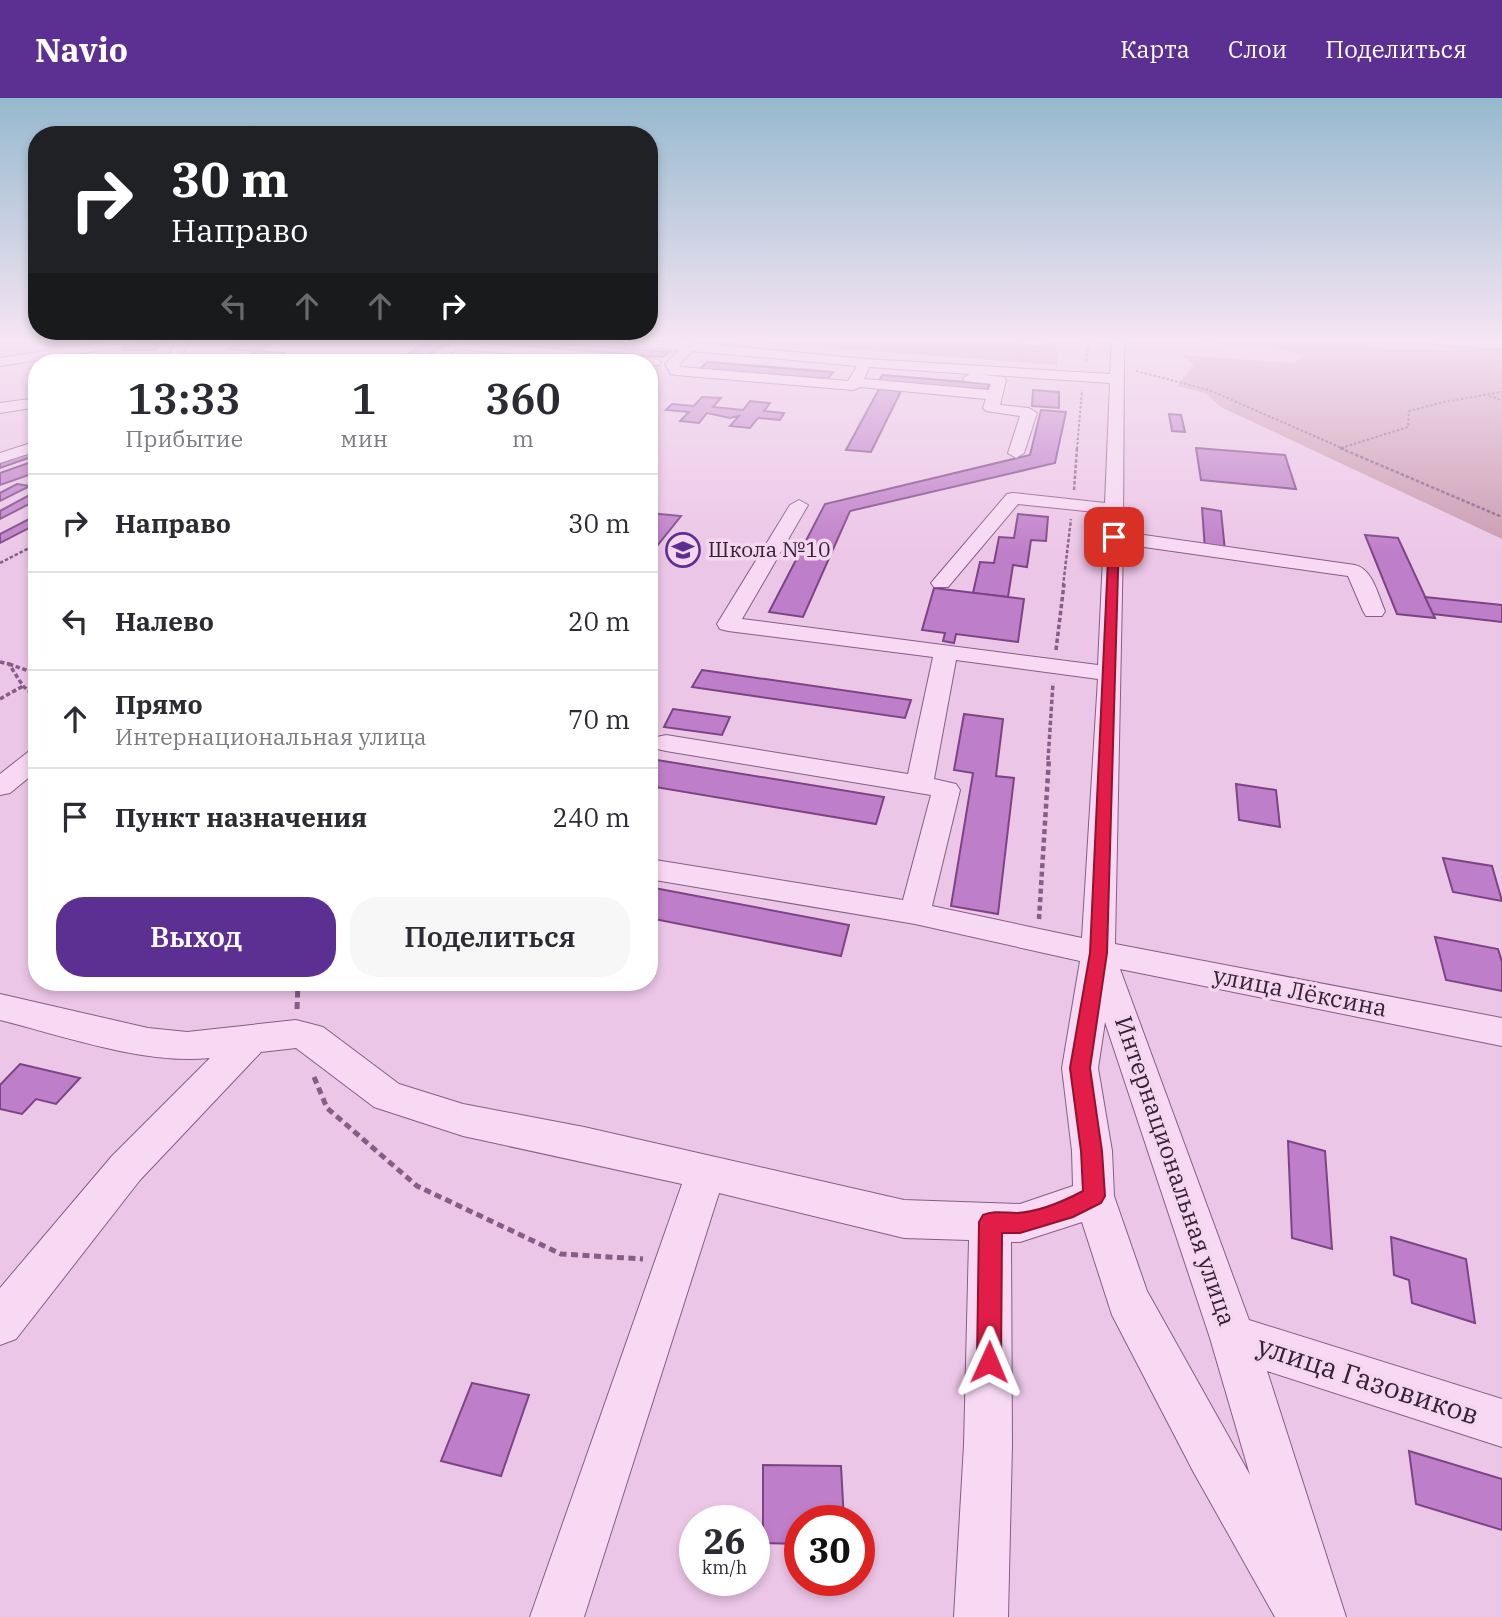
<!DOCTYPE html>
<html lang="ru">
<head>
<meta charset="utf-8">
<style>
  body { margin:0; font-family:"IBM Plex Serif",serif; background:#f7f7f7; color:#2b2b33; height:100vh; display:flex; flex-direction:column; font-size:26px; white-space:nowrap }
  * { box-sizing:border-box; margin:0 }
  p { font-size:23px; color:#7c7c81 }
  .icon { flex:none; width:38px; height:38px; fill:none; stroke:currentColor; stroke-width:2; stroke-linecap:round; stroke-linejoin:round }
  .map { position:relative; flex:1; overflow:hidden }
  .sheet { position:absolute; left:28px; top:256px; width:630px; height:637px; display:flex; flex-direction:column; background:#fff; border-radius:28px; box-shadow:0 4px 10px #0003 }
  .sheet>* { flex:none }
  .banner { position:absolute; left:28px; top:28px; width:630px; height:214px; border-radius:28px; box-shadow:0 4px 10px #0003; background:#202124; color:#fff; overflow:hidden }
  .speed { position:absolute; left:679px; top:1407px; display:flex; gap:14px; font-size:35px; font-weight:700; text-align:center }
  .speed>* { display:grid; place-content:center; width:91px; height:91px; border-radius:50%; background:#fff; box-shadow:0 4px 10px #0003; line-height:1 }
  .speed small { font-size:18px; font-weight:400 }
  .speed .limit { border:10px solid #d22; background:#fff; color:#111 }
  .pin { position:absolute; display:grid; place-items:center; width:60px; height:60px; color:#fff; margin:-30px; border-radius:14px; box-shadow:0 4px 10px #0006 }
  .me { position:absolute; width:77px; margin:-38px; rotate:1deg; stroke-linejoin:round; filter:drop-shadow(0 0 5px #0008) }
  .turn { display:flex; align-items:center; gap:24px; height:147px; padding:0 28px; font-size:32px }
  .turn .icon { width:91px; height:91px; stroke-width:2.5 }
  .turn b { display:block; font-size:49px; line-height:60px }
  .lanes { display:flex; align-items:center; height:66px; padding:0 28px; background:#0003; justify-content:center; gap:35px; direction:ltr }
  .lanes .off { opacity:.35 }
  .eta { display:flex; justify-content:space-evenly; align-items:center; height:119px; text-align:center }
  .eta b { font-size:42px; font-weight:600; line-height:49px }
  .cta { display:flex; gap:14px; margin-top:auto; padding:14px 28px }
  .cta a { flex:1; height:80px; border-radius:28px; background:#5c2f93; color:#fff; font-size:28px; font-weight:600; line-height:80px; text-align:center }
  .cta a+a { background:#f7f7f7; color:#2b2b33 }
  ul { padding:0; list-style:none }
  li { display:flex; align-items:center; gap:21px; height:98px; padding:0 28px; border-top:2px solid #e1e1e2 }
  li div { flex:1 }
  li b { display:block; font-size:26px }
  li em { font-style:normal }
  header { display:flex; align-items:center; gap:42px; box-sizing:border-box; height:98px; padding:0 35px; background:#5c2f93; color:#fff }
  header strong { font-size:33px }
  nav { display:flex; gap:38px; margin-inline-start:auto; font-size:24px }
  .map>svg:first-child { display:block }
  .green { fill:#ca9baf }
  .building { fill:#bf7ec9; stroke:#7b4485; stroke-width:2 }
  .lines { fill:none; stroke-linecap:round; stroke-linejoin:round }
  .minor-casing { stroke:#865d87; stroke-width:2 }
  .path-far4 { stroke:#865d87; stroke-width:2; stroke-dasharray:2.5 2; stroke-linecap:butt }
  .path-far3 { stroke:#865d87; stroke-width:2.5; stroke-dasharray:3.5 2; stroke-linecap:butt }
  .path-far2 { stroke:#865d87; stroke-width:3.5; stroke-dasharray:4.5 2.5; stroke-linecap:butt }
  .path-far1 { stroke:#865d87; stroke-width:4.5; stroke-dasharray:5 3.5; stroke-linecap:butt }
  .path { stroke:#865d87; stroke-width:5; stroke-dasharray:7 4.5; stroke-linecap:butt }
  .minor { fill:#f7d9f3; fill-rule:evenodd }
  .route { fill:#e11d48; stroke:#92132f; stroke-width:2 }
  .labels { text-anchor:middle; stroke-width:7; stroke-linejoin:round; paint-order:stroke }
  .far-poi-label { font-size:21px; fill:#362038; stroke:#f4d6ef; text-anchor:start }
  .street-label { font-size:24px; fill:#362038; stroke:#f4d6ef }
  .near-street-label { font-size:28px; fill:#362038; stroke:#f4d6ef }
</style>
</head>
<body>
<header>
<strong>Navio</strong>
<nav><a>Карта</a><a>Слои</a><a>Поделиться</a></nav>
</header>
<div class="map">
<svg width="1502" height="1519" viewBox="0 0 1502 1519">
  <rect width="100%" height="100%" fill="#ecc6e7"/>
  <g class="green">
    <polygon points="740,243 1056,243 1057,267"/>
    <path d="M1201,243H1346L1384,252L1502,251V441L1221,309L1205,295L1177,288L1194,267L1181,257L1294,265L1302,258C1271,243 1235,250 1201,243Z"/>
  </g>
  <g class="building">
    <polygon points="66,243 77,246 49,249 40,245"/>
    <polygon points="245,243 277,243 257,253 228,251"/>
    <polygon points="463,243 533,243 669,254 663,259"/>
    <polygon points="161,245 156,252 123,252 125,248"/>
    <polygon points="425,246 444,247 416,264 394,264"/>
    <polygon points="257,253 284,255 267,264 235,264"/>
    <polygon points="707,264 833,274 828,281 700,271"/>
    <polygon points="882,277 989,286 987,292 879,283"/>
    <polygon points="879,291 901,293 871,354 846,352"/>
    <polygon points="1033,292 1059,294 1059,310 1032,308"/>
    <polygon points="702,299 721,300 713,309 743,312 750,303 770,305 764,313 784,315 780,322 758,320 750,330 730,328 739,318 730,320 707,315 699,325 680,323 689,314 666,312 672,306 694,308"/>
    <polygon points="1041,312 1066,314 1055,365 850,413 803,519 769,514 825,406 1030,357"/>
    <polygon points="1169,316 1181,317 1185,334 1172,333"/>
    <polygon points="1196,350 1285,357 1296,391 1201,382"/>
    <polygon points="37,352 37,357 0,370 0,365"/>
    <polygon points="37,362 37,374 0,387 0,375"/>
    <polygon points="17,386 30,388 0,403 0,395"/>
    <polygon points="37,393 37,402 0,421 0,413"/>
    <polygon points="1202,410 1221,413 1225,453 1205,451"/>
    <polygon points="649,415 681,418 649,458"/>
    <polygon points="1018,416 1048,419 1046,443 1031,442 1027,469 1013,467 1008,499 973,495 980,464 994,465 999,439 1014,440"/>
    <polygon points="37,417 37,426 0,445 0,436"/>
    <polygon points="1365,437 1398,440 1435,520 1397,516"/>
    <polygon points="934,490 1024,501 1018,544 956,536 954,545 943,543 945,535 922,532"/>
    <polygon points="1425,499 1502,507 1502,524 1433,516"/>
    <polygon points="702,572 911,602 905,620 692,589"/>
    <polygon points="673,611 730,619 722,637 664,629"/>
    <polygon points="964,616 1003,621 996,678 1014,680 998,816 951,808 973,675 954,672"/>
    <polygon points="651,661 884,699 876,726 649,688"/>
    <polygon points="1236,686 1276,692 1280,729 1239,722"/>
    <polygon points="1443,760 1492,768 1502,803 1453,794"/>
    <polygon points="649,789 849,827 841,858 649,820"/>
    <polygon points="1435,839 1498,851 1502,864 1502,893 1446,882"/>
    <polygon points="20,966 80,980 56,1006 36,1001 22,1016 0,1011 0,987"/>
    <polygon points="1288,1043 1325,1053 1332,1151 1292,1140"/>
    <polygon points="1391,1139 1466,1161 1475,1225 1412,1205 1409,1182 1394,1177"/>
    <polygon points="472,1285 529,1297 501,1378 441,1363"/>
    <polygon points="1409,1353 1502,1381 1502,1432 1416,1406"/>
    <polygon points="763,1367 841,1368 844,1423 800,1423 800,1446 763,1445"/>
  </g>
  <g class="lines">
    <g class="minor-casing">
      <g id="minor">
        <polygon points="108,243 139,243 133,247 0,268 0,260"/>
        <polygon points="177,243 189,243 178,264 164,264"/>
        <polygon points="456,243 654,260 661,264 659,267 649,268 649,264 610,264 458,251 436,264 420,264"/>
        <path d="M619,243L690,244L866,261L1110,276L1112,243H1124L1123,434L1355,467C1373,471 1378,498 1385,513L1382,518H1366L1363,513L1348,478L1123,446L1115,846L1502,920V948L1120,871L1249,1222L1502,1301V1349L1267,1273L1346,1519H1275L1194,1375L1112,1217L1082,1124L1020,1144H1011L1012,1347L1008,1519H954L964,1347L969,1142L904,1140L719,1095L584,1519H530L682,1086L463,1038L374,1009L296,950L261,954L140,1082L16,1241L0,1247V1190L112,1058L210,960C145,967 64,938 0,922V896L148,930L187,934L296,922L323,929L399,986L463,1006L584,1029L904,1102L1020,1106L1073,1088L1072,1053L1062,970L1080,863L915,826L649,781V761L903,802L931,697L666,653L657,651L653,645L657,639L666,637L908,676L933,559L728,533L720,531L717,526L790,407L799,402L808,407L742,521L1098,567L1105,415L1018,406L948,489H934L931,485L1007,396L1013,395L1105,405L1110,285L976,276L1004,279L1006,282L1000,307L1029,310L1037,315L1024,355L1016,360L1008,355L1020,318L986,313L983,310L986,301L860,289L853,292L676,277L671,276L665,266L679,252L625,247ZM692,253L857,268L848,283L681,269L679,267ZM869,269L970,276L963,280L965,283L991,286L989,292L864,281ZM956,562L1098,581L1082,840L932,808L960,692L956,686L934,681ZM1105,924L1210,1240L1250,1377L1147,1193L1114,1098L1112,1053L1098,970Z"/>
        <polygon points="1023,243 1046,243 1046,244 1040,248 1024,246"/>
        <polygon points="1433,243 1502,243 1502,251 1439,247"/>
        <polygon points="37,300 37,309 0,315 0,305"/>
        <polygon points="37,343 37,353 0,365 0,355"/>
        <polygon points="37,652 37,673 10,695 0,697 0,676 28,654"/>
      </g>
    </g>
    <g class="path-far4">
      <polyline points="1086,263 1089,243"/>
      <polyline points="1136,273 1209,292 1344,351"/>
      <polyline points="1489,298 1502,302"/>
      <polyline points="1341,350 1408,329 1409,313 1444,304 1502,294"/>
      <polyline points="1077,351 1082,292"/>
    </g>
    <g class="path-far3">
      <polyline points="1340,350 1502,419"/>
      <polyline points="1074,392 1077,350"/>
      <polyline points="0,465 37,446"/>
      <polyline points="1063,488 1071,421"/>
    </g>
    <g class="path-far2">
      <polyline points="1056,552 1064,486"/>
      <polyline points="0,564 9,566 23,588 37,600"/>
      <polyline points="9,566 37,576"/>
      <polyline points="0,601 23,588"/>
      <polyline points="1048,662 1053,585"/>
    </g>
    <polyline class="path-far1" points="1039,821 1049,660"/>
    <g class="path">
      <polyline points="297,911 298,884"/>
      <polyline points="314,979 327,1010 417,1088 561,1156 643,1161"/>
    </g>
    <use href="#minor" class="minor"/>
  </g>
  <linearGradient id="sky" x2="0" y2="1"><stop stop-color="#96b9ce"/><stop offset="0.53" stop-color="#f6e5f4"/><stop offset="1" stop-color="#f6e5f4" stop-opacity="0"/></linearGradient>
  <rect width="1502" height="456" fill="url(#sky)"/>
  <path class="route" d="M1114,436L1119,439L1107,855L1090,970L1102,1053L1105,1098L1101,1105L1073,1119L1020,1135H1002L1001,1264L998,1272L989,1276L980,1272L977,1264L979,1124L983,1117C994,1112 1005,1115 1017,1115C1038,1114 1064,1103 1083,1093L1081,1053L1070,970L1090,855L1109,439Z"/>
  <defs>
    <g id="school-ring" transform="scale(1.75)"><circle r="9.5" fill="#f4d6ef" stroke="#5c2f93" stroke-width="1.5"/><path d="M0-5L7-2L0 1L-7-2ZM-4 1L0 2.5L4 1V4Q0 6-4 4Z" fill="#5c2f93"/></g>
  </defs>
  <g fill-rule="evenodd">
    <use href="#school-ring" x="683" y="452"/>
  </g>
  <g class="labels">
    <g class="far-poi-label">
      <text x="708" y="459">Школа №10</text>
    </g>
    <g class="street-label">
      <text transform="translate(1300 894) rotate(11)" y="8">улица Лёксина</text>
      <text transform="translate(1175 1073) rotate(71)" y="8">Интернациональная улица</text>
    </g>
    <g class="near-street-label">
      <text transform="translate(1368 1282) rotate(18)" y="10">улица Газовиков</text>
    </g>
  </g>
</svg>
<div class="speed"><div>26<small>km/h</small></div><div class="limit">30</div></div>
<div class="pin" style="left:1114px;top:439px;background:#d93025"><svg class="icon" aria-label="arrive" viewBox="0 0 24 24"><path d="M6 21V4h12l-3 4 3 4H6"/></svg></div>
<svg class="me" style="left:989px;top:1264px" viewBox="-20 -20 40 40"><path d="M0-17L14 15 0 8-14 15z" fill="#e11d48" stroke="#fff" stroke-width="4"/></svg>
<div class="banner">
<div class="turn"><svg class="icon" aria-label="right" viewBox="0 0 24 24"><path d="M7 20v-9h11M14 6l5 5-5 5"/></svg><div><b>30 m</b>Направо</div></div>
<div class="lanes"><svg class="icon off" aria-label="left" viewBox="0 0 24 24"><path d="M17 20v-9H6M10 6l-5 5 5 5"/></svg><svg class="icon off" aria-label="ahead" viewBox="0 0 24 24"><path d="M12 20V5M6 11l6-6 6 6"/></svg><svg class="icon off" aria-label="ahead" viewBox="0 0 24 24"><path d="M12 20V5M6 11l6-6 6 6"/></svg><svg class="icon" aria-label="right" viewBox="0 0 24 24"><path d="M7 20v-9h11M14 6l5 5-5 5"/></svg></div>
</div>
<section class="sheet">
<div class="eta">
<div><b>13:33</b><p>Прибытие</p></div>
<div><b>1</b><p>мин</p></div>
<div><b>360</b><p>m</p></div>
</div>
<ul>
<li><svg class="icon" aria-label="right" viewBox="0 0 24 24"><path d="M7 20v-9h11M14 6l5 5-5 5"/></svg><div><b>Направо</b></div><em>30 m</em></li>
<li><svg class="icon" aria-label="left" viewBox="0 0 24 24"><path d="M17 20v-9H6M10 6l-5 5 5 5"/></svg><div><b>Налево</b></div><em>20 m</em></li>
<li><svg class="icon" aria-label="ahead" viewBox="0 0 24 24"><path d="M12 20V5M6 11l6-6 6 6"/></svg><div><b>Прямо</b><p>Интернациональная улица</p></div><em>70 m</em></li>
<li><svg class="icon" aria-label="arrive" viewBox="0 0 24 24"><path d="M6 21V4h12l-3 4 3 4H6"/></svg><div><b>Пункт назначения</b></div><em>240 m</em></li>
</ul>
<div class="cta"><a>Выход</a><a>Поделиться</a></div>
</section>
</div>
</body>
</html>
